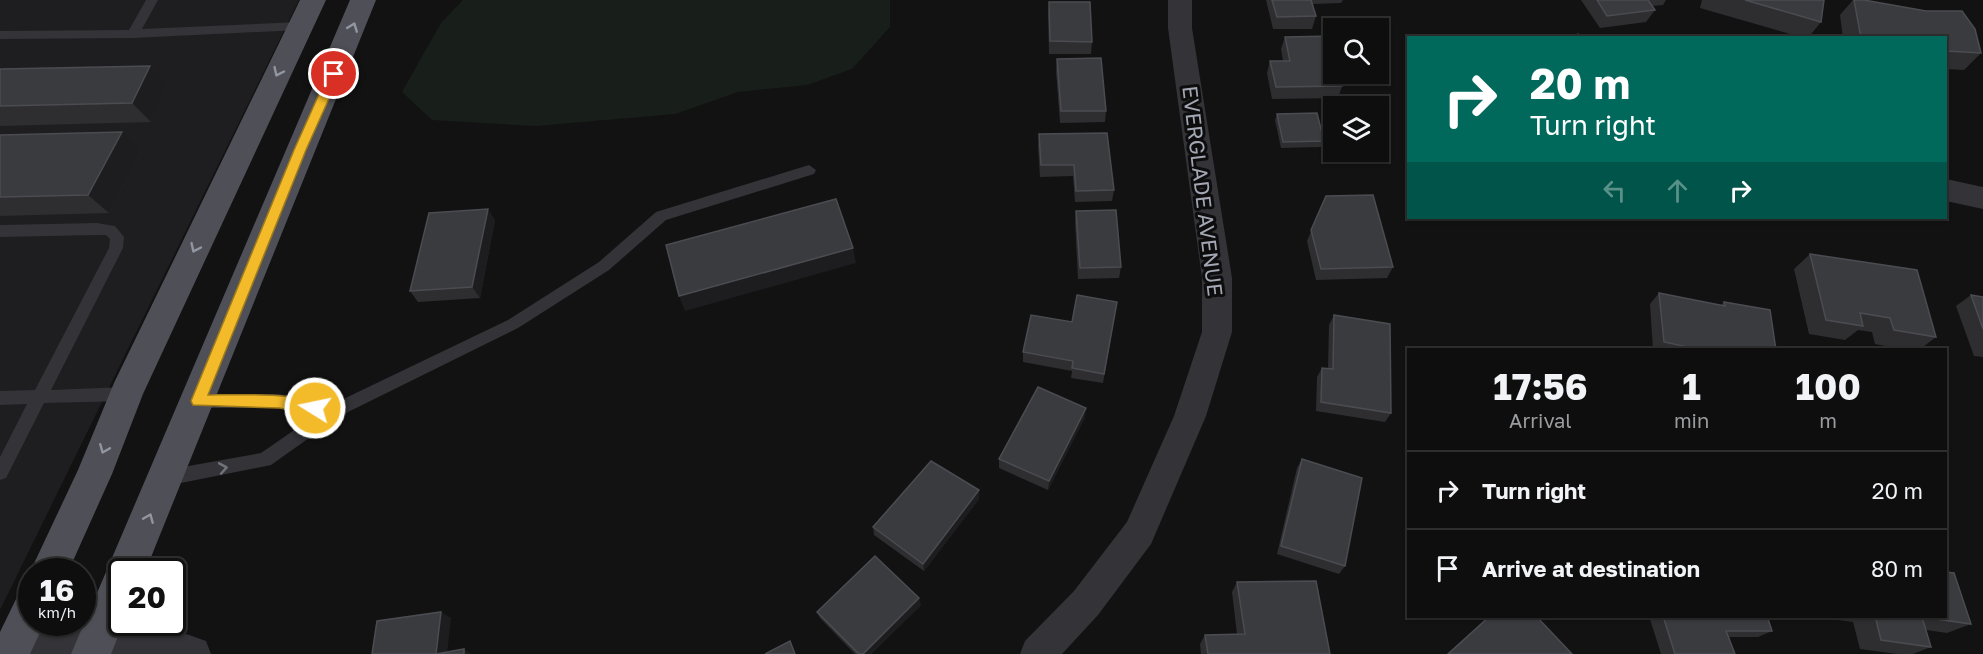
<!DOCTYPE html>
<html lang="en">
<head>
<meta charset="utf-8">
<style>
  body { margin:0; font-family:"Golos Text",sans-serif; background:#1c1c1c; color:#f1f3f6; height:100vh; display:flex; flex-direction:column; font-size:22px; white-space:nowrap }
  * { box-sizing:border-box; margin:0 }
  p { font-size:20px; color:#9b9c9e }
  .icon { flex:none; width:33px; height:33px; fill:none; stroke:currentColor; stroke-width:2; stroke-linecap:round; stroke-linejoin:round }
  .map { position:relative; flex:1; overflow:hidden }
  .panel { position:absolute; left:1407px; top:348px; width:540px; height:270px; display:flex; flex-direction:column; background:#0e0e0e; border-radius:0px; box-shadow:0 2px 4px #0004,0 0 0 2px #2e2e2e }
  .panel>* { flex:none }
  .banner { position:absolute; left:1407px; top:36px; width:540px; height:183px; border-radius:0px; box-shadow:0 2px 4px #0004,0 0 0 2px #2e2e2e; background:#00695c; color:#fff; overflow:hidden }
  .fabs { position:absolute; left:1323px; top:18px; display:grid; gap:12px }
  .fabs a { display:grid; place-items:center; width:66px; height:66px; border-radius:0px; background:#0e0e0e; box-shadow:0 2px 4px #0004,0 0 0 2px #2e2e2e; font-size:30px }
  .speed { position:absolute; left:18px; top:558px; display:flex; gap:12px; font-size:30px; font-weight:700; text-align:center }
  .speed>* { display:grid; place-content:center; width:78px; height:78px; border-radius:50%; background:#0e0e0e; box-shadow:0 2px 4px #0004,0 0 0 2px #2e2e2e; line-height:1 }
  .speed small { font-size:15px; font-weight:400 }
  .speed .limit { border:3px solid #111; border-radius:9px; background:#fff; color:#111 }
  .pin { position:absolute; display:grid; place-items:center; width:51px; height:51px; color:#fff; margin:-26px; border:3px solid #fff; border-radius:50%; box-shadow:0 2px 6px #0007 }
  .me { position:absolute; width:66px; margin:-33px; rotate:280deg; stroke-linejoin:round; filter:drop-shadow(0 0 4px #0008) }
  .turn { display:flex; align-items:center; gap:21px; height:126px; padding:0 24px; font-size:27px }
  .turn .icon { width:78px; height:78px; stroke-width:2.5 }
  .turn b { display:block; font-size:42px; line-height:51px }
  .lanes { display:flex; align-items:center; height:57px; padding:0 24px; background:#0003; justify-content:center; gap:30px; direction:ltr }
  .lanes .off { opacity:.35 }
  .eta { display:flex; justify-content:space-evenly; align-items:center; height:102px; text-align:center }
  .eta b { font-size:36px; font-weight:700; line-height:42px }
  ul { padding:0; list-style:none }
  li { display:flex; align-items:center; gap:18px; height:78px; padding:0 24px; border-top:2px solid #2e2e2e }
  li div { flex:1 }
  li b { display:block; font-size:22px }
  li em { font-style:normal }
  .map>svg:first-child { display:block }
  .built { fill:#1e1e20 }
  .green { fill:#181e19 }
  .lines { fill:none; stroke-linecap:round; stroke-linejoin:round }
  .lane { fill:#333338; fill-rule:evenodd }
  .street { fill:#333338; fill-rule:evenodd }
  .primary { fill:#4f5057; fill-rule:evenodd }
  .wall { fill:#2e2e31 }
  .shaded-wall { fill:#1d1d1f }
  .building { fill:#3a3b3f; stroke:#4b4c51; stroke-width:1.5 }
  .oneway { stroke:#9296a1 }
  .oneway2 { stroke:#71737c }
  .route { fill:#f3bb2a; stroke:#9e7a1b; stroke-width:1.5 }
  .labels { text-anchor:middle; stroke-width:6; stroke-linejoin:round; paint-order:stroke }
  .street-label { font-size:21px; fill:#a3a7b4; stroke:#0d0d0e }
</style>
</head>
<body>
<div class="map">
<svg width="1983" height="654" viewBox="0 0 1983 654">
  <rect width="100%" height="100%" fill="#121213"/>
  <polygon class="built" points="0,0 299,0 0,610"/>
  <polygon class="green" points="463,0 890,0 890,27 852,69 807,85 738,92 675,114 536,126 432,120 402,92 441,23"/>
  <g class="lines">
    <g class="lane">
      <polygon points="146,0 158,0 142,29 300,22 306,26 300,30 133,38 0,39 0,31 129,30"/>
      <polygon points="809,165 816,170 814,174 666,220 609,270 518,328 340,416 271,465 166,486 160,483 158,478 160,473 166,470 261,453 316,415 279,408 198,408 192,406 190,401 192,396 198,394 279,394 333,404 508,320 599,262 656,212"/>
      <polygon points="97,223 115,226 124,237 123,248 51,390 126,387 132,389 134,394 132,399 126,401 44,403 6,478 0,480 0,457 27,404 0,405 0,391 35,390 109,248 110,239 106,235 97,235 0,237 0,225"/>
    </g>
    <g class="street">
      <polygon points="1168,0 1192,0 1192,28 1232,278 1232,332 1206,416 1151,544 1098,615 1062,654 1020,654 1025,641 1074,591 1127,522 1174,416 1202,332 1202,278 1168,28"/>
      <polygon points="1946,179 1983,187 1983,209 1946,201"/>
      <path d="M16,623C80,624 146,617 206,641L211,654H5C0,646 0,638 3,629Z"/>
    </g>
    <g class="primary">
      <polygon points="300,0 326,0 143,394 112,474 68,572 32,572 32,575 30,572 78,470 114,383"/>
      <polygon points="350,0 376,0 145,572 122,572 122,622 124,622 111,654 71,654"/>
      <polygon points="32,589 32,622 45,622 30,654 0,654 0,632 18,595"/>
    </g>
  </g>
  <g class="wall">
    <polygon points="1266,0 1343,0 1341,3 1312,4 1316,16 1312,29 1273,29"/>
    <polygon points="1581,0 1666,0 1663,5 1652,6 1655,10 1646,22 1600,28"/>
    <polygon points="1702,0 1824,0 1821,22 1808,38 1804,38 1700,8"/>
    <polygon points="1853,0 1863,0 1981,53 1964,70 1946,69 1946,38 1843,38 1840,15"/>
    <polygon points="1049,2 1092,42 1091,54 1049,54 1048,14"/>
    <polygon points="1285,37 1334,74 1374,74 1372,76 1340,77 1342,86 1338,98 1272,99 1267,73 1270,61 1283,61 1281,49"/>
    <polygon points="1057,59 1106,111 1105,122 1060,123 1056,71"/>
    <polygon points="0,69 167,86 151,122 0,126"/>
    <polygon points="1277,114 1324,141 1321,147 1281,148 1275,120"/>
    <polygon points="1039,134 1114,190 1112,201 1075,202 1073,176 1040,177 1038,146"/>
    <polygon points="0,135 141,151 109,213 0,216"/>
    <polygon points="1326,196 1393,267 1387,278 1316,280 1307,241"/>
    <polygon points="1076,211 1121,267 1119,278 1078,279 1075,222"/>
    <polygon points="495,220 480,298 418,302 410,291"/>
    <polygon points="1810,254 1936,337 1919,350 1907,350 1875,344 1872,332 1858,330 1845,340 1809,334 1794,269"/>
    <polygon points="1659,293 1721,305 1724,302 1776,350 1653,350 1650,304"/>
    <polygon points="1971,295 1983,297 1983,357 1974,356 1956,306"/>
    <polygon points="1117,302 1103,383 1071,378 1072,371 1023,362 1023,352 1072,322"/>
    <polygon points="1334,315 1391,413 1385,422 1316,411 1317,377 1322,368 1328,369 1329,325"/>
    <polygon points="1085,417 1048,490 999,468 999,459"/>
    <polygon points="1302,459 1345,566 1339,574 1277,554 1297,468"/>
    <polygon points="979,499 924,571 874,535 873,527"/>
    <polygon points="1237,582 1330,654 1201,654 1200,644 1205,635 1237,634 1232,592"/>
    <polygon points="921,605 871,654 855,654 820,618 817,612"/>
    <polygon points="1489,616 1536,616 1572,654 1447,654"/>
    <polygon points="1649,616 1767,616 1772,631 1758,637 1729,637 1735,654 1661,654"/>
    <polygon points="1822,616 1946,616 1971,624 1947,633 1926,630 1931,647 1913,654 1897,654 1860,649 1853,622 1822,618"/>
  </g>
  <g class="shaded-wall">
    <polygon points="150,66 167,86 151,122 132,103"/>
    <polygon points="122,132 141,151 109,213 88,195"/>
    <polygon points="488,209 495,220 480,298 472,287"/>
    <polygon points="853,248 856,263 685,311 679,296"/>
    <polygon points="1086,408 1085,417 1048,490 1049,481"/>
    <polygon points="979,490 979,499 924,571 923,564"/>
    <polygon points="919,598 921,605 871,654 863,654"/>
    <polygon points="441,612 451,618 447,654 436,654"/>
    <polygon points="464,649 471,654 464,654"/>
  </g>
  <g class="building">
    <polygon points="1272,0 1311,0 1316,16 1277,17"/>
    <polygon points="1597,0 1648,0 1655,10 1607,16"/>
    <polygon points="1745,0 1824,0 1821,22"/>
    <polygon points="1854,0 1864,0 1926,11 1962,11 1975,29 1981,53 1946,51 1946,38 1861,38"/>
    <polygon points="1049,2 1090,2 1092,42 1050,41"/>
    <polygon points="1578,34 1583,38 1574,38"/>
    <polygon points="1334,36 1334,74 1339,74 1342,86 1276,87 1270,61 1290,61 1285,37"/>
    <polygon points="1101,58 1106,111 1061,111 1057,59"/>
    <polygon points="150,66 132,103 0,106 0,69"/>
    <polygon points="1317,113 1324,141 1283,142 1277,114"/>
    <polygon points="122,132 88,195 0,197 0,135"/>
    <polygon points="1107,133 1114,190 1076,191 1074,165 1041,165 1039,134"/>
    <polygon points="1373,195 1393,267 1321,269 1311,230 1326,196"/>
    <polygon points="836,199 853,248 679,296 666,245"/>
    <polygon points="488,209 472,287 410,291 429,213"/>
    <polygon points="1116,210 1121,267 1080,268 1076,211"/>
    <polygon points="1810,254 1917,270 1936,337 1894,330 1890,318 1860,313 1863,326 1826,320"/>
    <polygon points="1659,293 1725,306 1724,302 1770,310 1776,350 1701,350 1664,342"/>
    <polygon points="1077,295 1117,302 1104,374 1072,368 1073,361 1023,352 1031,315 1072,322"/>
    <polygon points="1971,295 1983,297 1983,329"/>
    <polygon points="1334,315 1390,324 1391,413 1321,402 1322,368 1333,369"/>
    <polygon points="1038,387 1086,408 1049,481 999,459"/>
    <polygon points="1302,459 1362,478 1345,566 1281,546"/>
    <polygon points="931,461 979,490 923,564 873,527"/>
    <polygon points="875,556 919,598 863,654 859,654 817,612"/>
    <polygon points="1946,572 1954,573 1971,624 1922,617 1931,647 1881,640 1875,616 1946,616"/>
    <polygon points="1316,581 1330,654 1208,654 1205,635 1245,634 1237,582"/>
    <polygon points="441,612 436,654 464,649 464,654 372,654 377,621"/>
    <polygon points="1490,616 1536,616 1572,654 1448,654"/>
    <polygon points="1663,616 1767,616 1772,631 1726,631 1735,654 1675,654"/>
    <polygon points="790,641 795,654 765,654"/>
  </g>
  <defs><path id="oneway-chevron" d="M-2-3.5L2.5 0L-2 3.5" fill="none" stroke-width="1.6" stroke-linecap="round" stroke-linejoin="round" transform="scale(1.5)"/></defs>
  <g class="oneway">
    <use href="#oneway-chevron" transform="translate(353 27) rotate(-69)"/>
    <use href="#oneway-chevron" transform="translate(278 72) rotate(115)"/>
    <use href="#oneway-chevron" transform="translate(195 248) rotate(115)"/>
    <use href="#oneway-chevron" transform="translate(104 449) rotate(112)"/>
    <use href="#oneway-chevron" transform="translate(149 518) rotate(-67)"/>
  </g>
  <use class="oneway2" href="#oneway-chevron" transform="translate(223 468) rotate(-10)"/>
  <path class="route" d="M334,70L340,74L306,150L208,395C227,395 314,391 322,408L315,414L279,408L193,405L191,401L294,150L328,74Z"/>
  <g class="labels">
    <g class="street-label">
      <text transform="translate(1202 191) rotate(83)" y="7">EVERGLADE AVENUE</text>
    </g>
  </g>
</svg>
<div class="fabs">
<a><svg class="icon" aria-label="search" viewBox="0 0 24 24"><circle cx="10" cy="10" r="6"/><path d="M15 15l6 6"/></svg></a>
<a><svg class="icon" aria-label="layers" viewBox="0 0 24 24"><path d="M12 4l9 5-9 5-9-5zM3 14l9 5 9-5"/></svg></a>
</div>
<div class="speed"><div>16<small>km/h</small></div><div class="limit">20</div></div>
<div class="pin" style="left:334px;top:74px;background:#d93025"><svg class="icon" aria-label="arrive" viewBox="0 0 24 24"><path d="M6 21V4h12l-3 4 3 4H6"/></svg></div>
<svg class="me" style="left:315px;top:408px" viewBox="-20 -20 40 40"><circle r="17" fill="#f3bb2a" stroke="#fff" stroke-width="3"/><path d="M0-11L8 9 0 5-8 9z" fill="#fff"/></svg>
<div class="banner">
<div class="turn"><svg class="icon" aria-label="right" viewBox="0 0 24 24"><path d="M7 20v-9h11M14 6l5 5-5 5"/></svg><div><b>20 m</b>Turn right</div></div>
<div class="lanes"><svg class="icon off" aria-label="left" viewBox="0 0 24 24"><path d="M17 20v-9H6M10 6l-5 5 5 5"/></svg><svg class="icon off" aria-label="ahead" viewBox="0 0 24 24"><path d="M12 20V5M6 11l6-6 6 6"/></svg><svg class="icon" aria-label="right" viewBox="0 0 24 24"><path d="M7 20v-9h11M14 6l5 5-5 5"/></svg></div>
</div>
<section class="panel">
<div class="eta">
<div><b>17:56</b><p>Arrival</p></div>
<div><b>1</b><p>min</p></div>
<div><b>100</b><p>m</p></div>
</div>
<ul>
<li><svg class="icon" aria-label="right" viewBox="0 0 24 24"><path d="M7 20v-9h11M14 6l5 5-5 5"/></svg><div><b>Turn right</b></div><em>20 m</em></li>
<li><svg class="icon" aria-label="arrive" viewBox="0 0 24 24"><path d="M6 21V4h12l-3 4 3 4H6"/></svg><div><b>Arrive at destination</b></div><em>80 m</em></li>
</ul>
</section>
</div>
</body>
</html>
